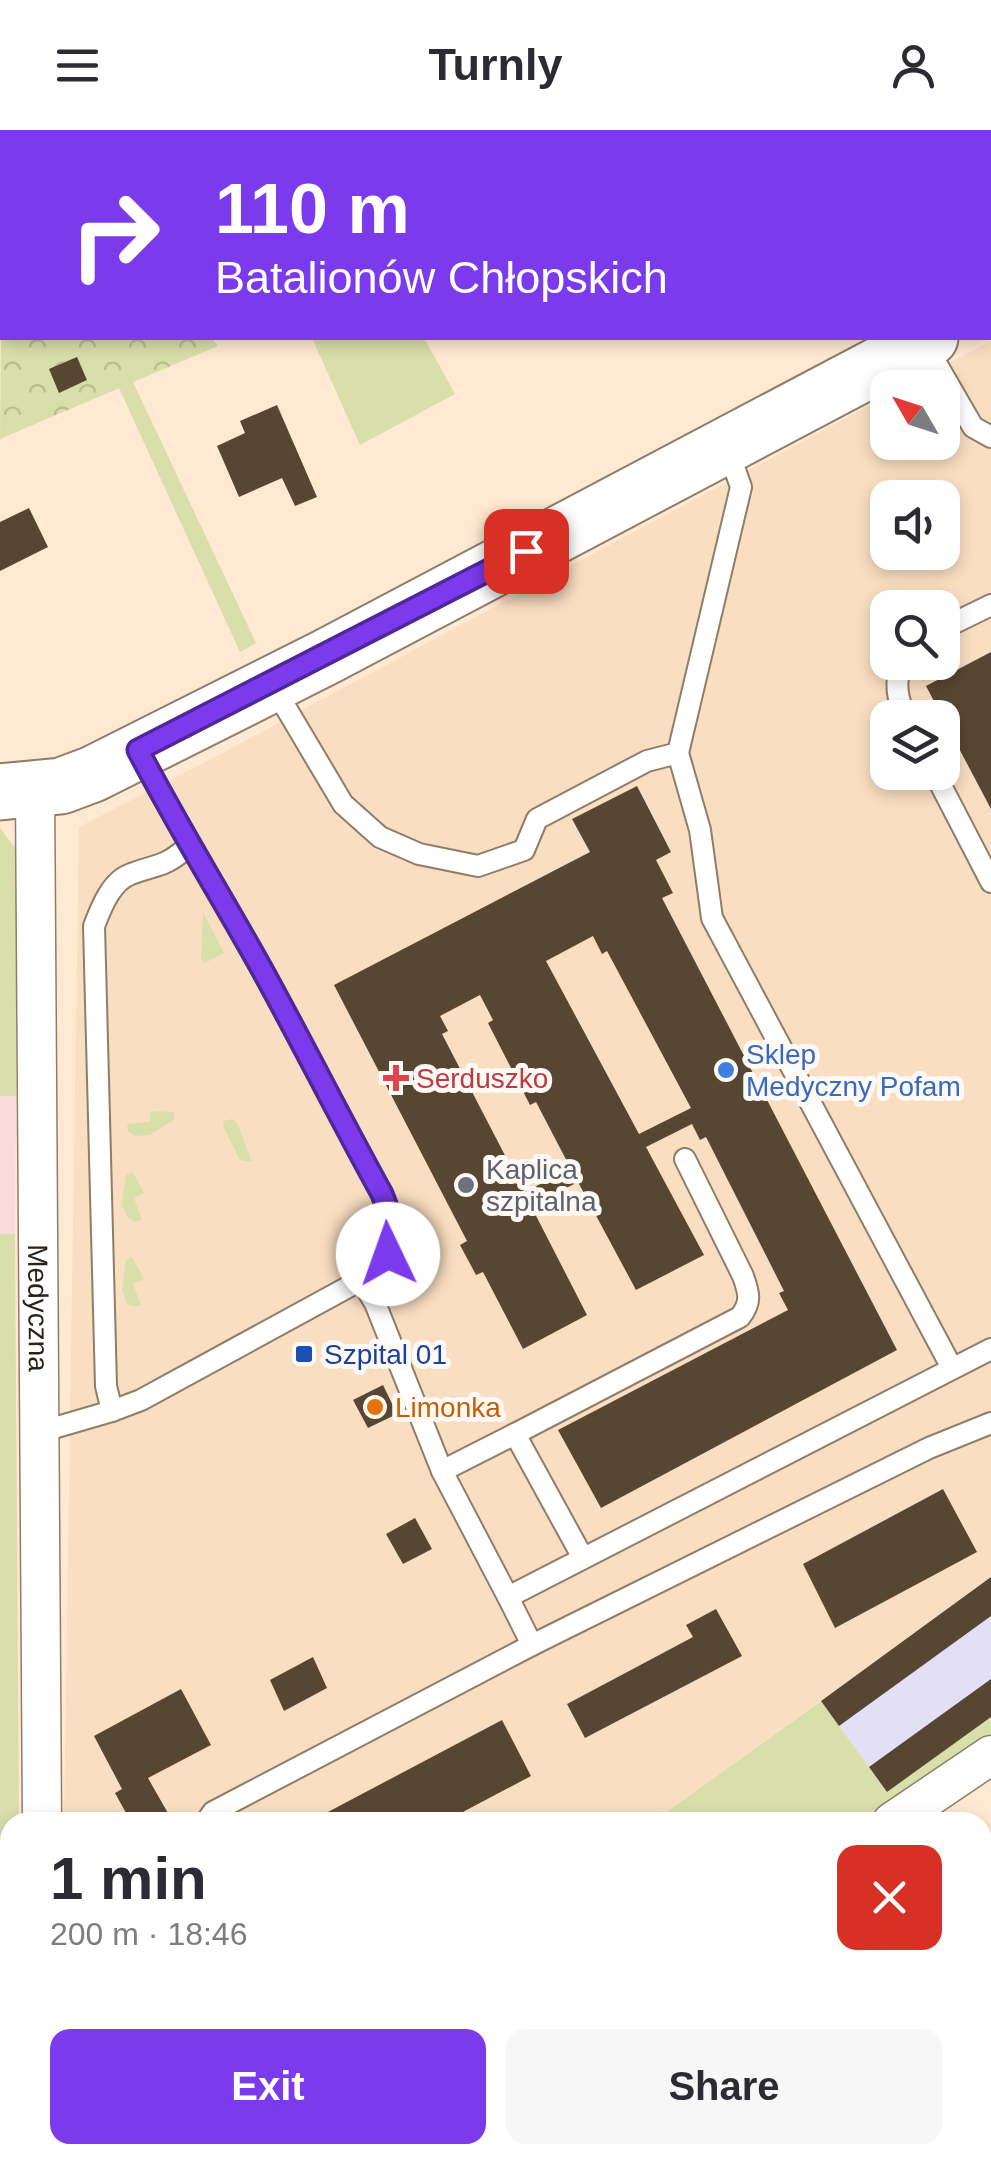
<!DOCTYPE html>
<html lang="en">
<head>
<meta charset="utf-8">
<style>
  body { margin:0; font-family:Arial,sans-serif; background:#f7f7f7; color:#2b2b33; height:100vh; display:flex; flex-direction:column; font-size:38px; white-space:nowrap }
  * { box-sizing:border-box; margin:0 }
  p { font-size:32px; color:#7c7c81 }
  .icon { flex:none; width:55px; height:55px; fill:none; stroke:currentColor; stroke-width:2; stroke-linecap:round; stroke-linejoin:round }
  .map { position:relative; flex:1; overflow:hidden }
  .side { position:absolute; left:0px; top:1682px; width:992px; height:352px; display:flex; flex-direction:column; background:#fff; border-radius:30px 30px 0 0; box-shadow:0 5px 15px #0003 }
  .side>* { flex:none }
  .hud { position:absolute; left:0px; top:0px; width:992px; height:210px; box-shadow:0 5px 15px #0003; background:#7c3aed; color:#fff; overflow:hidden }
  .needle { width:65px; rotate:309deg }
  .controls { position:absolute; left:870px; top:240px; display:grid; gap:20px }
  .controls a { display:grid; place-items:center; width:90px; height:90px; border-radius:20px; background:#fff; box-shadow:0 5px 15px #0003; font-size:50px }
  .pin { position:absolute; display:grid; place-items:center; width:85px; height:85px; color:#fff; margin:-42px; border-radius:20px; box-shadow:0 5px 15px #0006 }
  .me { position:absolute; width:110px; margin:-55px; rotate:357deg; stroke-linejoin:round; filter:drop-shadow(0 0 8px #0008) }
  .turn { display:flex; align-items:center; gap:35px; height:210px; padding:0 50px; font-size:45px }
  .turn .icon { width:130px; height:130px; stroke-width:2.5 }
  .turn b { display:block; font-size:70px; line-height:85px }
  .round { display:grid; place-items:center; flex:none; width:105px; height:105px; border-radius:20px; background:#f7f7f7 }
  .headline { display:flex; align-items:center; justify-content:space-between; height:170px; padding:0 50px }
  h1 { font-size:60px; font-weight:700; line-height:75px }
  .button { display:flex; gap:20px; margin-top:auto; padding:20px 50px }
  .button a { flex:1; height:115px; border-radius:20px; background:#7c3aed; color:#fff; font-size:40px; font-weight:700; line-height:115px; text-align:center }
  .button a+a { background:#f7f7f7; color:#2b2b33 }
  header { display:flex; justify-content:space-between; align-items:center; height:130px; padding:0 50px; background:#fff; font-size:45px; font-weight:700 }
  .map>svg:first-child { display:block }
  .commercial { fill:#f7dcda }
  .industrial { fill:#e3e0f6 }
  .built { fill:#f9dec1; fill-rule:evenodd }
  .green { fill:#d9dfab }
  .forest { fill:url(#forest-crowns) }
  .building { fill:#574732; fill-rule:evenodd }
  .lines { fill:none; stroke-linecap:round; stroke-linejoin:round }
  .lane-casing { stroke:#907d68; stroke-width:24 }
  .street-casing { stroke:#907d68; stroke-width:41 }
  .secondary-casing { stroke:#907d68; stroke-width:59 }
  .lane { stroke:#fff; stroke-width:20 }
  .street { stroke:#fff; stroke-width:38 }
  .secondary { stroke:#fff; stroke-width:55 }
  .route-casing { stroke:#51269a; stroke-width:25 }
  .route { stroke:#7c3aed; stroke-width:18 }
  .shop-dot { fill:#3f7fe0; stroke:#fef9f5; stroke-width:4 }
  .health-dot { fill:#e0444e; stroke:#fef9f5; stroke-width:4 }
  .worship-dot { fill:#6b7280; stroke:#fef9f5; stroke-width:4 }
  .transit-dot { fill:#1a4fb4; stroke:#fef9f5; stroke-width:4 }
  .food-dot { fill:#e8710a; stroke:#fef9f5; stroke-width:4 }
  .labels { text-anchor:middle; stroke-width:10; stroke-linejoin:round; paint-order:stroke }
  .shop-label { font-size:28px; fill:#366cbe; stroke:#fef9f5; text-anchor:start }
  .health-label { font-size:28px; fill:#be3a42; stroke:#fef9f5; text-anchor:start }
  .worship-label { font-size:28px; fill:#5b616d; stroke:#fef9f5; text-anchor:start }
  .street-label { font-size:28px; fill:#2a2219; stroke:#fef9f5 }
  .transit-label { font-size:28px; fill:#164399; stroke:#fef9f5; text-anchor:start }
  .food-label { font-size:28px; fill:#c56008; stroke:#fef9f5; text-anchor:start }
</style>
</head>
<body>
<header><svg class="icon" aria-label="menu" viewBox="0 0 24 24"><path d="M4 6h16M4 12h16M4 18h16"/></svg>Turnly<svg class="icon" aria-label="person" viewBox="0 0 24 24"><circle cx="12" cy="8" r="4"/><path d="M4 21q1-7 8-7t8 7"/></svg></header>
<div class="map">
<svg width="991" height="2034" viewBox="0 0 991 2034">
  <defs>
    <pattern id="forest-crowns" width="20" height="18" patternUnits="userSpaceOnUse" patternTransform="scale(2.5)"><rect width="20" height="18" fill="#d9dfab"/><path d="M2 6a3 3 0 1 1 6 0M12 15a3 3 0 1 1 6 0" fill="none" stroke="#babf93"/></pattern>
  </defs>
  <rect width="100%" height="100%" fill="#ffe9d2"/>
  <polygon class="commercial" points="0,966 16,966 15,1104 0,1104"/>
  <polygon class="industrial" points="991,1447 991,1587 887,1662 821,1571"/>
  <path class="built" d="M991,211V1447L653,1692H64L79,697L200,635L887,266L888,312H942V258L904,257ZM888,368H942V422H888ZM888,478H942V532H888ZM888,588H942V642H888Z"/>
  <g class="green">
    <polygon points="0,0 311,0 312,2 2,2 0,107"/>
    <polygon points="312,208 424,208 455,264 360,315"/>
    <polygon points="133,252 256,513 240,522 119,258"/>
    <polygon points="0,698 19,723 16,966 0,966"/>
    <polygon points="203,782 224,823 205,833 201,829"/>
    <polygon points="151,981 174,982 175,989 150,1005 135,1006 128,1001 127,994 150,992"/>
    <polygon points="232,989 237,993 252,1032 240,1030 223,996 224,991"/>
    <polygon points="133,1042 144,1063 134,1068 142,1090 135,1092 128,1088 122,1074 126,1045"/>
    <polygon points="0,1104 15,1104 19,1692 10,1692 10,1864 0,1872"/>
    <polygon points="132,1127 144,1149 133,1154 141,1175 135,1177 127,1174 122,1159 126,1130"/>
    <polygon points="821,1571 887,1662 991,1587 991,1611 874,1692 653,1692"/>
    <polygon points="10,1929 10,2025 138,2025 144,2034 0,2034 0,1937"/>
    <polygon points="279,2025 353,2025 359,2034 266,2034"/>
    <polygon points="508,2025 621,2025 607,2034 514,2034"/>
  </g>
  <g class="forest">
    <polygon points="866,0 991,0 991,124 990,2"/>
    <polygon points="2,106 2,208 212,208 218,216 0,309"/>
  </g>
  <g class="building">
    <polygon points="77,227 87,250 59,263 49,239"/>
    <polygon points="277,275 317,367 295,376 282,348 239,367 217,316 245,303 240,291"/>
    <polygon points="29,378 48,417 0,441 0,392"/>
    <polygon points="991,522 991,679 926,556"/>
    <path d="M637,656L671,722L656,730L673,763L662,768L897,1220L601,1378L558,1300L788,1180L779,1163L784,1161L706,1007L700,1010L692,994L646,1017L704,1125L636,1160L578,1052L531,1076L587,1185L523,1219L483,1142L476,1145L460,1115L467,1111L334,855L590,722L572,689ZM593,806L602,824L607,821L691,978L639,1004L546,831ZM480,865L493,890L488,893L530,975L536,972L571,1039L524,1062L442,904L448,901L440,886Z"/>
    <polygon points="383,1255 397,1284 368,1298 353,1270"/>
    <polygon points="943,1359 977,1422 835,1498 803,1434"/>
    <polygon points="415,1388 432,1419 403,1434 386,1404"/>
    <polygon points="991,1447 991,1486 839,1596 821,1571"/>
    <polygon points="716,1479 742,1526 585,1608 567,1574 693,1507 686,1495"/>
    <polygon points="313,1527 327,1558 284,1581 270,1550"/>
    <polygon points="991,1549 991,1587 887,1662 869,1637"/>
    <polygon points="181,1559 211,1615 148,1648 173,1692 131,1692 115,1663 122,1659 94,1606"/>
    <polygon points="502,1590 531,1646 444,1692 309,1692"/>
    <polygon points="982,1727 991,1738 991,1744 982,1750"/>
    <polygon points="991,1877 991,1919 982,1926 982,1884"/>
    <polygon points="395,2025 477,2025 463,2034 381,2034"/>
    <polygon points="738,2025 761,2025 766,2034 722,2034"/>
  </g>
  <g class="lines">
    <g class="lane-casing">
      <g id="lane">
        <polyline points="805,0 807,2"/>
        <polyline points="387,2 387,0"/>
        <polyline points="925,214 973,297 991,307"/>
        <polyline points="942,499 991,475"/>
        <path d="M902,532C894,553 897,568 906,588"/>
        <polyline points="273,556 343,674 380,707 419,724 478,736 524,720 537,689 647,631 678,623 741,357 728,320"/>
        <path d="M139,622C182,704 231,781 274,862C311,929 345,997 382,1064C398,1104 397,1124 361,1150L141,1270L112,1281L106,1256L94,796C101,778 111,751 131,744C160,733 162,739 189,716"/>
        <polyline points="678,623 700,700 712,788 952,1238"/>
        <polyline points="934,642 991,752"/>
        <polyline points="361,1150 375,1173 442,1341"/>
        <polyline points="40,1302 112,1281"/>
        <path d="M583,1428L515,1304L740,1187C752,1172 749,1163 743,1146L685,1029"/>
        <polyline points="508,1467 442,1341 515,1304"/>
        <polyline points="532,1515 508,1467 991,1219"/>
        <polyline points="206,1692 213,1682 532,1515 929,1318 991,1293"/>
      </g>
    </g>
    <g class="street-casing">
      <g id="street">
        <path id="s1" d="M35,660L42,1692"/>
        <polyline points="892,1692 991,1625"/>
        <polyline points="0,1894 10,1886"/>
        <polyline points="166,2025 172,2034"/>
        <polyline points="236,2034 248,2025"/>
        <polyline points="950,2034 966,2025"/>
      </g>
    </g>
    <g class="secondary-casing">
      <g id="secondary">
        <polyline points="990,175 991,175"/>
        <polyline points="0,662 61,656 93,644 326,527 930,208"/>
      </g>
    </g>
    <use href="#lane" class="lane"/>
    <use href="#street" class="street"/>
    <use href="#secondary" class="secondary"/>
  </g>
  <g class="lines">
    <g class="route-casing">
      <path id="route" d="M388,1124C394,1101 391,1086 382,1064C340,988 301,910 259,834C219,763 176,693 138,620L526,421"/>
    </g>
    <use href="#route" class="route"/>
  </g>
  <circle class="shop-dot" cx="726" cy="940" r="10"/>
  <path class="health-dot" d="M391 933h10v10h10v10h-10v10h-10v-10h-10v-10h10z"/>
  <circle class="worship-dot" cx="466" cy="1055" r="10"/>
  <rect class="transit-dot" x="294" y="1214" width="20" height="20" rx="5"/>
  <circle class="food-dot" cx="375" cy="1277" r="10"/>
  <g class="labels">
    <g class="shop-label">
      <text x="746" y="934">Sklep<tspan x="746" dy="32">Medyczny Pofam</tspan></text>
    </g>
    <g class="health-label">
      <text x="416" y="958">Serduszko</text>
    </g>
    <g class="worship-label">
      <text x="486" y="1049">Kaplica<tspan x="486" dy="32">szpitalna</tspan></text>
    </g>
    <g class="street-label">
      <text dy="10" stroke="none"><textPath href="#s1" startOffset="518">Medyczna</textPath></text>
    </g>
    <g class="transit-label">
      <text x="324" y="1234">Szpital 01</text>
    </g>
    <g class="food-label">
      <text x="395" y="1287">Limonka</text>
    </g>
  </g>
</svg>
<div class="controls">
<a><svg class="needle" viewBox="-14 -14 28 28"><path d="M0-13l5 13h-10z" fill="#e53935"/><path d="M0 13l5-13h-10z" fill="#7c7c81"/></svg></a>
<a><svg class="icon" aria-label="sound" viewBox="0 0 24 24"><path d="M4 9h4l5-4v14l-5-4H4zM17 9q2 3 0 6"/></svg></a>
<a><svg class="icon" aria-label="search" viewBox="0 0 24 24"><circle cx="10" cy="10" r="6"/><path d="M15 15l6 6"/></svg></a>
<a><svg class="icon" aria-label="layers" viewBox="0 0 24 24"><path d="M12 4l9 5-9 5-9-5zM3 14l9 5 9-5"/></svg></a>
</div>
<div class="pin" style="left:526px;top:421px;background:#d93025"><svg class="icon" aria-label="arrive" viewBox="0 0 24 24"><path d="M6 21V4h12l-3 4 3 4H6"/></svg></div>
<svg class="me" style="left:388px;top:1124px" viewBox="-20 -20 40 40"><circle r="19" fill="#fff"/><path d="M0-13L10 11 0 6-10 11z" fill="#7c3aed"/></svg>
<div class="hud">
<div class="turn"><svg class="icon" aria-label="right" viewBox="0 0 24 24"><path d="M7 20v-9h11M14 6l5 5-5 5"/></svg><div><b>110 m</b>Batalionów Chłopskich</div></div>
</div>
<section class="side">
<div class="headline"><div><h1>1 min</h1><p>200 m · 18:46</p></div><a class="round" style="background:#d93025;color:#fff"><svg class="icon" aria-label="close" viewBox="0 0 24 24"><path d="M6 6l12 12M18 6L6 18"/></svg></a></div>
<div class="button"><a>Exit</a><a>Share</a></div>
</section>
</div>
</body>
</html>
